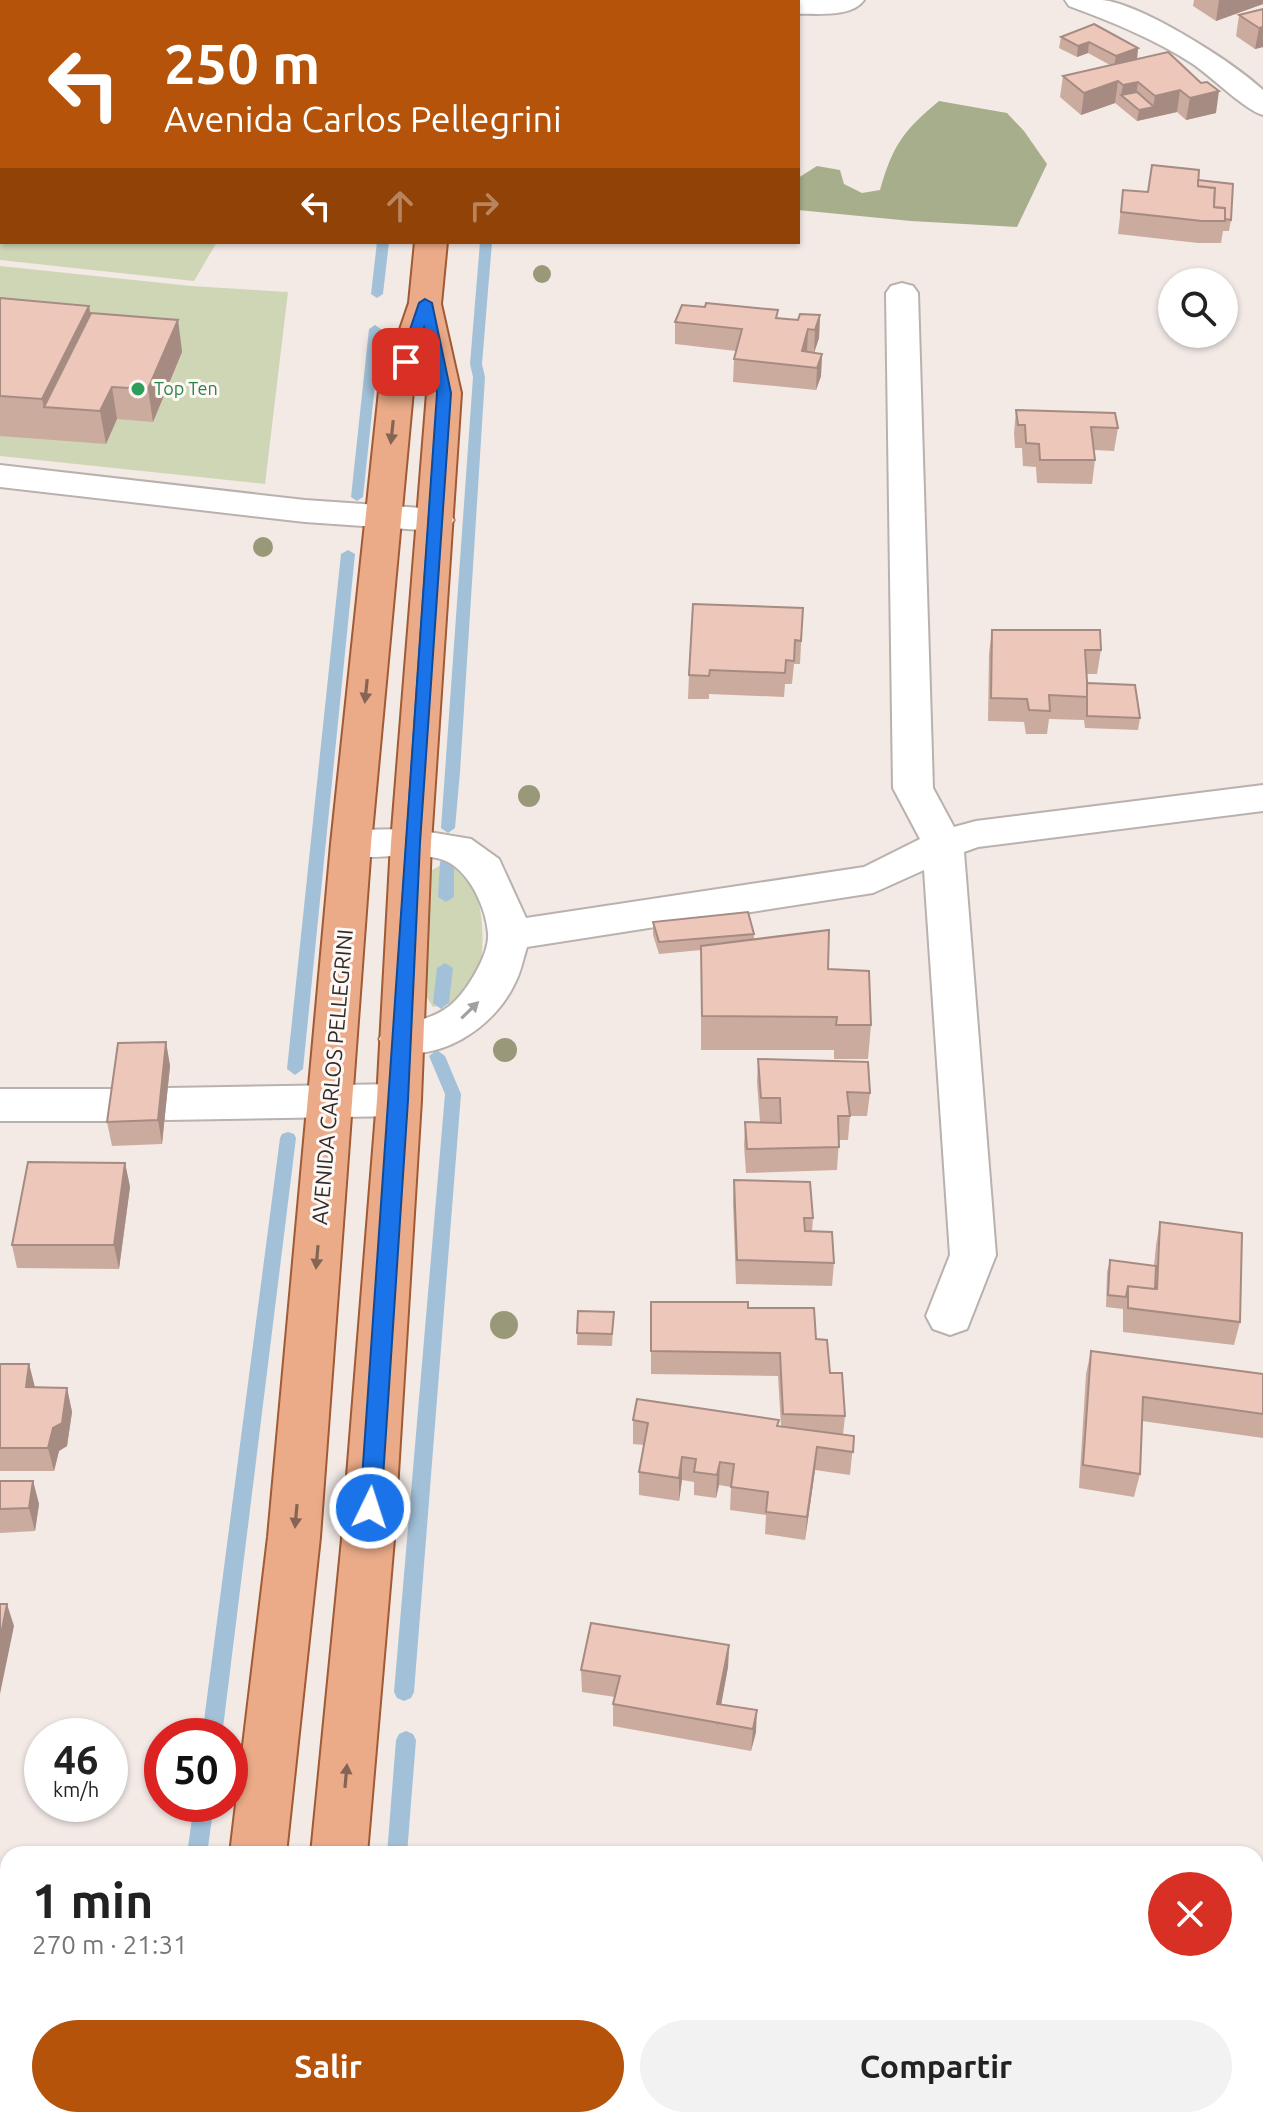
<!DOCTYPE html>
<html lang="es">
<head>
<meta charset="utf-8">
<style>
  body { margin:0; font-family:Ubuntu,sans-serif; background:#f2f2f2; color:#222; height:100vh; display:flex; flex-direction:column; font-size:30px; white-space:nowrap }
  * { box-sizing:border-box; margin:0 }
  p { font-size:26px; color:#767676 }
  .icon { flex:none; width:44px; height:44px; fill:none; stroke:currentColor; stroke-width:2; stroke-linecap:round; stroke-linejoin:round }
  .map { position:relative; flex:1; overflow:hidden }
  .drawer { position:absolute; left:0px; top:1846px; width:1264px; height:282px; display:flex; flex-direction:column; background:#fff; border-radius:24px 24px 0 0; box-shadow:0 2px 6px #0004 }
  .drawer>* { flex:none }
  .top-card { position:absolute; left:0px; top:0px; width:800px; height:244px; box-shadow:0 2px 6px #0004; background:#b45309; color:#fff; overflow:hidden }
  .tools { position:absolute; left:1158px; top:268px; display:grid; gap:16px }
  .tools a { display:grid; place-items:center; width:80px; height:80px; border-radius:50%; background:#fff; box-shadow:0 2px 6px #0004; font-size:40px }
  .speed { position:absolute; left:24px; top:1718px; display:flex; gap:16px; font-size:40px; font-weight:700; text-align:center }
  .speed>* { display:grid; place-content:center; width:104px; height:104px; border-radius:50%; background:#fff; box-shadow:0 2px 6px #0004; line-height:1 }
  .speed small { font-size:20px; font-weight:400 }
  .speed .limit { border:12px solid #d22; background:#fff; color:#111 }
  .pin { position:absolute; display:grid; place-items:center; width:68px; height:68px; color:#fff; margin:-34px; border-radius:16px; box-shadow:0 4px 12px #0006 }
  .me { position:absolute; width:88px; margin:-44px; rotate:4deg; stroke-linejoin:round; filter:drop-shadow(0 0 6px #0008) }
  .turn { display:flex; align-items:center; gap:28px; height:168px; padding:0 32px; font-size:36px }
  .turn .icon { width:104px; height:104px; stroke-width:2.5 }
  .turn b { display:block; font-size:56px; line-height:68px }
  .lanes { display:flex; align-items:center; height:76px; padding:0 32px; background:#0003; justify-content:center; gap:40px; direction:ltr }
  .lanes .off { opacity:.35 }
  .round { display:grid; place-items:center; flex:none; width:84px; height:84px; border-radius:42px; background:#f2f2f2 }
  .head { display:flex; align-items:center; justify-content:space-between; height:136px; padding:0 32px }
  h1 { font-size:48px; font-weight:700; line-height:60px }
  .cta { display:flex; gap:16px; margin-top:auto; padding:16px 32px }
  .cta a { flex:1; height:92px; border-radius:48px; background:#b45309; color:#fff; font-size:32px; font-weight:700; line-height:92px; text-align:center }
  .cta a+a { background:#f2f2f2; color:#222 }
  .map>svg:first-child { display:block }
  .green { fill:#cfd6b6 }
  .forest { fill:#a7ae8c }
  .lines { fill:none; stroke-linecap:round; stroke-linejoin:round }
  .stream { fill:#a2c1d8; fill-rule:evenodd }
  .minor-casing { stroke:#b9b1ae; stroke-width:4 }
  .major-casing { stroke:#a05a34; stroke-width:4 }
  .minor { fill:#fff; fill-rule:evenodd }
  .major { fill:#ebab88; fill-rule:evenodd }
  .tree { fill:#999979 }
  .wall { fill:#ccab9f }
  .shaded-wall { fill:#a68b82 }
  .building { fill:#edc7b9; stroke:#a68b82; stroke-width:2 }
  .oneway { fill:#846555 }
  .oneway2 { fill:#a1a0a0 }
  .route { fill:#1a73e8; stroke:#114b97; stroke-width:2 }
  .leisure-dot { fill:#2e9e5b; stroke:#fff8f5; stroke-width:3 }
  .labels { text-anchor:middle; stroke-width:6; stroke-linejoin:round; paint-order:stroke }
  .far-leisure-label { font-size:18px; fill:#27864d; stroke:#fff8f5; text-anchor:start }
  .street-label { font-size:22px; fill:#2f2c2b; stroke:#fff8f5 }
</style>
</head>
<body>
<div class="map">
<svg width="1263" height="2127" viewBox="0 0 1263 2127">
  <rect width="100%" height="100%" fill="#f3eae6"/>
  <g class="green">
    <polygon points="0,101 2,242 217,242 194,281 0,260"/>
    <polygon points="0,266 191,286 288,292 265,484 0,456"/>
    <path d="M439,866C444,866 453,865 457,867C487,880 489,966 472,989C464,1000 447,1005 433,1007L426,996L427,873Z"/>
  </g>
  <path class="forest" d="M939,101L1007,113L1024,131L1047,164L1017,227L911,221L798,210V178L817,166L840,170L844,184L862,193L880,190C893,145 903,131 939,101Z"/>
  <g class="lines">
    <g class="stream">
      <rect x="401" y="0" width="10" height="2"/>
      <rect x="498" y="0" width="10" height="2"/>
      <polygon points="377,242 389,242 383,294 377,298 371,294"/>
      <polygon points="480,242 492,242 482,364 485,377 460,772 455,828 448,833 441,828 473,377 470,364"/>
      <polygon points="375,325 381,329 363,497 357,501 351,497 369,329"/>
      <polygon points="348,550 355,554 303,1069 295,1075 287,1069 341,554"/>
      <polygon points="447,857 454,862 454,897 446,902 438,897 440,862"/>
      <polygon points="445,963 453,968 449,1003 441,1009 433,1003 437,968"/>
      <polygon points="437,1050 445,1056 461,1094 414,1692 411,1698 404,1701 397,1698 394,1692 445,1094 429,1056"/>
      <polygon points="288,1132 294,1134 296,1138 222,1736 202,1736 280,1138 282,1134"/>
      <polygon points="406,1731 413,1734 416,1740 407,1854 387,1854 396,1740 399,1734"/>
      <polygon points="194,1804 214,1804 207,1854 187,1854"/>
      <polygon points="152,2120 174,2120 173,2127 151,2127"/>
    </g>
    <g class="minor-casing">
      <g id="minor">
        <polygon points="26,0 83,0 84,2 27,2"/>
        <polygon points="125,0 167,0 124,2"/>
        <polygon points="550,0 578,0 549,2"/>
        <path d="M788,0H864C851,18 818,13 798,14V2Z"/>
        <path d="M1065,0C1077,0 1090,0 1102,0C1142,4 1233,62 1263,90V115C1245,110 1212,77 1193,64C1155,39 1112,22 1069,6Z"/>
        <path d="M902,283L913,286L918,293L933,788L954,827L976,821L1263,785V811L978,847L964,852L996,1255L967,1329L950,1335L933,1329L926,1316L950,1255L924,870L873,893L527,947C523,959 521,972 515,983C494,1029 436,1065 386,1050L379,1039L386,1028C410,1021 433,1021 453,1003C468,989 490,953 488,933C486,908 470,872 446,861C415,848 370,863 337,854L331,844L337,834L351,830L411,829L471,839L499,859L526,918L864,867L920,839L893,788L886,293L891,286Z"/>
        <polygon points="0,465 305,500 436,509 449,512 454,520 449,528 436,531 305,522 0,487"/>
        <polygon points="399,1084 415,1089 421,1100 415,1111 399,1116 167,1120 151,1116 145,1104 151,1092 167,1088"/>
        <polygon points="0,1089 118,1089 134,1093 140,1105 134,1117 118,1121 0,1121"/>
        <polygon points="460,2120 561,2120 564,2127 463,2127"/>
      </g>
    </g>
    <g class="major-casing">
      <g id="major">
        <rect x="439" y="0" width="28" height="2"/>
        <polygon points="415,242 447,242 441,304 461,393 431,843 421,1100 394,1539 367,1854 311,1854 342,1539 377,1100 391,843 427,393 421,365 413,391 371,844 320,1537 286,1854 230,1854 268,1537 331,844 379,391 409,303"/>
        <polygon points="198,2120 258,2120 257,2127 197,2127"/>
        <polygon points="284,2120 344,2120 343,2127 283,2127"/>
      </g>
    </g>
    <use href="#minor" class="minor"/>
    <use href="#major" class="major"/>
  </g>
  <g class="tree">
    <circle cx="542" cy="274" r="9"/>
    <circle cx="263" cy="547" r="10"/>
    <circle cx="529" cy="796" r="11"/>
    <circle cx="505" cy="1050" r="12"/>
    <circle cx="504" cy="1325" r="14"/>
  </g>
  <g class="wall">
    <polygon points="1194,0 1263,0 1263,4 1216,21 1193,6"/>
    <polygon points="1263,9 1263,47 1255,49 1236,36 1239,15"/>
    <polygon points="1061,37 1138,48 1137,59 1216,113 1186,120 1177,112 1137,121 1115,103 1081,115 1060,97 1063,76 1110,65 1088,53 1077,57 1059,48"/>
    <polygon points="1198,180 1231,220 1229,231 1223,231 1221,243 1198,243 1118,234 1123,190 1148,192"/>
    <polygon points="0,298 91,313 178,320 182,352 153,422 117,419 106,444 0,436"/>
    <polygon points="820,315 819,338 814,353 822,354 821,376 816,390 733,382 734,359 736,351 675,344 675,322 778,318 798,320"/>
    <polygon points="1016,410 1118,428 1114,451 1094,450 1095,460 1092,484 1037,483 1036,467 1023,466 1022,448 1015,448 1014,433"/>
    <polygon points="803,608 800,664 794,664 792,684 785,684 784,697 709,694 709,699 688,699 689,675"/>
    <polygon points="992,630 1101,650 1097,674 1086,674 1087,683 1140,718 1138,730 1085,728 1084,720 1049,719 1047,734 1026,734 1024,722 988,721 989,653"/>
    <polygon points="653,922 754,934 754,939 828,969 871,1025 868,1059 834,1059 834,1050 701,1050 701,950 659,954 653,935"/>
    <polygon points="166,1042 170,1066 162,1144 112,1146 107,1122"/>
    <polygon points="758,1059 870,1093 867,1116 850,1116 848,1140 839,1140 837,1170 746,1173 744,1146 745,1122 779,1122 760,1122 757,1082"/>
    <polygon points="125,1163 130,1187 119,1269 17,1268 12,1245"/>
    <polygon points="734,1180 813,1218 812,1232 834,1263 832,1286 736,1284 733,1203"/>
    <polygon points="1160,1222 1240,1322 1234,1345 1123,1332 1123,1309 1106,1307 1107,1272 1110,1260 1154,1266 1156,1245"/>
    <polygon points="651,1302 816,1339 830,1373 845,1416 843,1435 854,1436 850,1475 815,1470 805,1540 765,1534 766,1515 730,1510 731,1487 719,1485 716,1498 694,1495 694,1482 682,1480 679,1501 639,1495 639,1472 644,1445 633,1444 633,1420 781,1426 778,1376 651,1374"/>
    <polygon points="578,1311 614,1312 612,1346 577,1345"/>
    <polygon points="1091,1351 1263,1374 1263,1438 1142,1421 1140,1474 1134,1497 1079,1488 1086,1374"/>
    <polygon points="0,1364 29,1364 35,1387 67,1388 72,1412 67,1446 59,1451 54,1471 0,1471"/>
    <polygon points="0,1481 33,1481 39,1504 35,1531 0,1533"/>
    <polygon points="729,1645 728,1667 721,1705 756,1732 751,1751 613,1726 613,1704 615,1697 582,1692 581,1670"/>
    <polygon points="1256,1893 1263,1895 1263,2021 1256,2019"/>
  </g>
  <g class="shaded-wall">
    <polygon points="1219,0 1263,0 1263,4 1216,21"/>
    <polygon points="1263,27 1263,47 1255,49 1259,28"/>
    <polygon points="1089,42 1088,53 1077,57 1078,46"/>
    <polygon points="1138,48 1137,59 1114,67 1116,56"/>
    <polygon points="1118,81 1115,103 1081,115 1084,93"/>
    <polygon points="1138,82 1135,103 1121,95 1123,85"/>
    <polygon points="1180,90 1177,112 1137,121 1139,110 1153,107 1155,96"/>
    <polygon points="1219,91 1216,113 1186,120 1190,98"/>
    <polygon points="89,306 96,345 44,407 42,399"/>
    <polygon points="820,315 819,338 814,353 815,330"/>
    <polygon points="178,320 182,352 153,422 148,389"/>
    <polygon points="808,329 807,352 802,351"/>
    <polygon points="822,354 821,376 816,390 817,368"/>
    <polygon points="112,387 117,419 106,444 100,411"/>
    <polygon points="166,1042 170,1066 162,1144 158,1120"/>
    <polygon points="125,1163 130,1187 119,1269 114,1245"/>
    <polygon points="29,1364 35,1388 26,1387"/>
    <polygon points="67,1388 72,1412 67,1446 59,1451 54,1471 48,1448 53,1428"/>
    <polygon points="817,1447 815,1470 805,1540 807,1517"/>
    <polygon points="682,1457 682,1480 679,1501 679,1478"/>
    <polygon points="720,1462 719,1485 716,1498 717,1475"/>
    <polygon points="33,1481 39,1504 35,1531 29,1508"/>
    <polygon points="7,1604 14,1626 0,1694 0,1639"/>
    <polygon points="729,1645 728,1667 717,1727 717,1704"/>
    <polygon points="757,1710 756,1732 751,1751 753,1729"/>
  </g>
  <g class="building">
    <rect x="616" y="0" width="33" height="2"/>
    <polygon points="1263,9 1263,27 1259,28 1239,15"/>
    <polygon points="1094,24 1138,48 1116,56 1089,42 1078,46 1061,37"/>
    <polygon points="1168,52 1201,83 1207,82 1219,91 1190,98 1180,90 1155,96 1138,82 1123,85 1118,81 1084,93 1063,76"/>
    <polygon points="1137,92 1154,107 1139,110 1121,95"/>
    <polygon points="1152,165 1199,170 1198,186 1215,188 1214,207 1225,208 1225,221 1202,221 1121,212 1123,190 1148,192"/>
    <polygon points="1198,180 1233,184 1231,220 1225,219 1225,208 1214,207 1215,188 1198,186"/>
    <polygon points="0,298 89,306 42,399 0,396"/>
    <polygon points="706,303 778,310 776,318 798,320 800,314 820,315 815,330 808,329 802,351 822,354 817,368 734,359 742,329 675,322 682,305 705,307"/>
    <polygon points="91,313 178,320 148,389 112,387 100,411 44,407"/>
    <polygon points="1016,410 1115,413 1118,428 1091,427 1095,460 1040,460 1039,444 1026,443 1025,425 1018,425"/>
    <polygon points="693,604 803,608 801,641 795,640 794,661 786,660 785,673 710,670 709,676 689,675"/>
    <polygon points="992,630 1100,630 1101,650 1085,650 1088,697 1049,695 1050,711 1029,710 1027,699 991,698"/>
    <polygon points="1087,683 1135,685 1140,718 1087,716"/>
    <polygon points="748,912 754,934 659,942 653,922"/>
    <polygon points="829,930 828,969 869,971 871,1025 836,1025 837,1017 702,1016 701,946"/>
    <polygon points="166,1042 158,1120 107,1122 118,1043"/>
    <polygon points="758,1059 868,1062 870,1093 847,1092 850,1116 838,1116 839,1147 747,1149 745,1122 781,1123 780,1098 761,1098"/>
    <polygon points="28,1162 125,1163 114,1245 12,1245"/>
    <polygon points="734,1180 810,1182 813,1218 804,1218 805,1231 832,1232 834,1263 737,1260"/>
    <polygon points="1160,1222 1242,1233 1240,1322 1128,1308 1128,1286 1157,1289"/>
    <polygon points="1110,1260 1156,1266 1155,1289 1128,1286 1126,1297 1108,1295"/>
    <polygon points="651,1302 748,1302 748,1308 814,1308 816,1339 827,1340 830,1373 842,1373 845,1416 783,1414 780,1353 651,1351"/>
    <polygon points="578,1311 614,1312 612,1334 577,1333"/>
    <polygon points="1091,1351 1263,1374 1263,1414 1143,1397 1140,1474 1083,1465"/>
    <polygon points="0,1364 29,1364 26,1387 67,1388 62,1423 53,1428 48,1448 0,1448"/>
    <polygon points="637,1399 779,1420 777,1426 854,1436 853,1452 817,1447 807,1517 766,1512 768,1492 731,1487 734,1464 720,1462 717,1475 694,1472 696,1459 682,1457 679,1478 639,1472 648,1423 633,1420"/>
    <polygon points="0,1481 33,1481 29,1508 0,1509"/>
    <polygon points="0,1604 7,1604 0,1639"/>
    <polygon points="591,1623 729,1645 717,1704 757,1710 753,1729 613,1704 620,1676 581,1670"/>
    <polygon points="1256,1893 1263,1895 1263,1999 1256,1998"/>
  </g>
  <defs><path id="oneway-solid" d="M-6-.8H1V-3.2L6.5 0L1 3.2V.8H-6Z" transform="scale(2)"/></defs>
  <g class="oneway">
    <use href="#oneway-solid" transform="translate(392 432) rotate(96)"/>
    <use href="#oneway-solid" transform="translate(366 691) rotate(96)"/>
    <use href="#oneway-solid" transform="translate(317 1257) rotate(95)"/>
    <use href="#oneway-solid" transform="translate(296 1516) rotate(95)"/>
    <use href="#oneway-solid" transform="translate(346 1776) rotate(-85)"/>
  </g>
  <use class="oneway2" href="#oneway-solid" transform="translate(470 1010) rotate(-44)"/>
  <path class="route" d="M425,299L432,303L451,393L420,843L408,1100L381,1508L378,1514L370,1517L363,1514L360,1508C387,1136 409,764 437,393L424,328L411,365L399,362L419,303Z"/>
  <circle class="leisure-dot" cx="138" cy="389" r="8"/>
  <g class="labels">
    <g class="far-leisure-label">
      <text x="154" y="395">Top Ten</text>
    </g>
    <g class="street-label">
      <text transform="translate(332 1077) rotate(-85)" y="8">AVENIDA CARLOS PELLEGRINI</text>
    </g>
  </g>
</svg>
<div class="tools">
<a><svg class="icon" aria-label="search" viewBox="0 0 24 24"><circle cx="10" cy="10" r="6"/><path d="M15 15l6 6"/></svg></a>
</div>
<div class="speed"><div>46<small>km/h</small></div><div class="limit">50</div></div>
<div class="pin" style="left:406px;top:362px;background:#d93025"><svg class="icon" aria-label="arrive" viewBox="0 0 24 24"><path d="M6 21V4h12l-3 4 3 4H6"/></svg></div>
<svg class="me" style="left:370px;top:1508px" viewBox="-20 -20 40 40"><circle r="17" fill="#1a73e8" stroke="#fff" stroke-width="3"/><path d="M0-11L8 9 0 5-8 9z" fill="#fff"/></svg>
<div class="top-card">
<div class="turn"><svg class="icon" aria-label="left" viewBox="0 0 24 24"><path d="M17 20v-9H6M10 6l-5 5 5 5"/></svg><div><b>250 m</b>Avenida Carlos Pellegrini</div></div>
<div class="lanes"><svg class="icon" aria-label="left" viewBox="0 0 24 24"><path d="M17 20v-9H6M10 6l-5 5 5 5"/></svg><svg class="icon off" aria-label="ahead" viewBox="0 0 24 24"><path d="M12 20V5M6 11l6-6 6 6"/></svg><svg class="icon off" aria-label="right" viewBox="0 0 24 24"><path d="M7 20v-9h11M14 6l5 5-5 5"/></svg></div>
</div>
<section class="drawer">
<div class="head"><div><h1>1 min</h1><p>270 m · 21:31</p></div><a class="round" style="background:#d93025;color:#fff"><svg class="icon" aria-label="close" viewBox="0 0 24 24"><path d="M6 6l12 12M18 6L6 18"/></svg></a></div>
<div class="cta"><a>Salir</a><a>Compartir</a></div>
</section>
</div>
</body>
</html>
